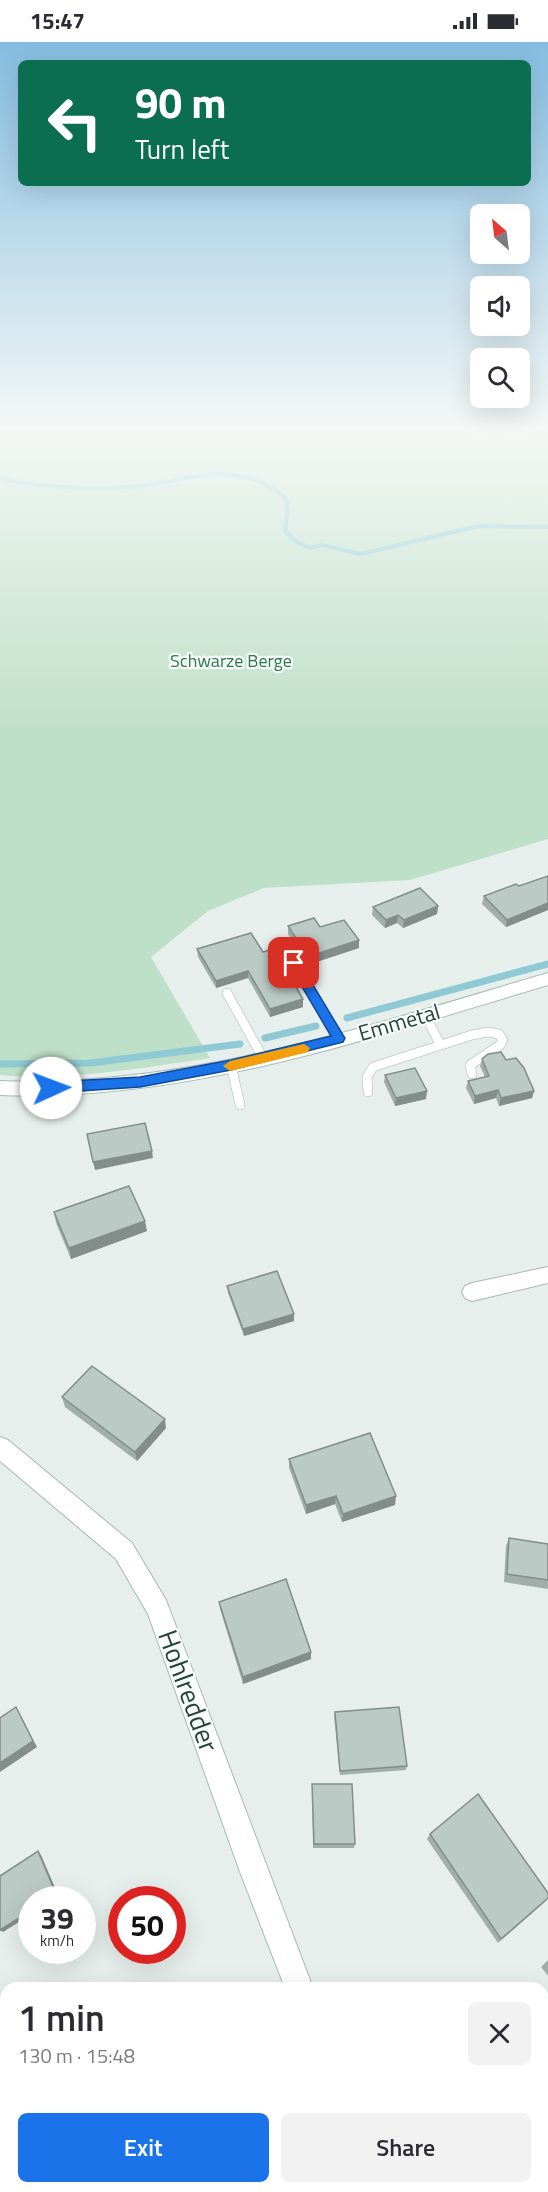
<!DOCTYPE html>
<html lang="en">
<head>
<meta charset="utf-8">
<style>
  body { margin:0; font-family:"Titillium Web",sans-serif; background:#f2f2f3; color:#2b2b33; height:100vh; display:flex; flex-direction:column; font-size:22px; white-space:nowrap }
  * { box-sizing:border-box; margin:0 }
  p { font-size:20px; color:#7c7c81 }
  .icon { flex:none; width:33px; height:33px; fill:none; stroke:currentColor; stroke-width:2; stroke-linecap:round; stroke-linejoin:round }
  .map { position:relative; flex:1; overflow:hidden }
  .side { position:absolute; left:0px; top:1940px; width:549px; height:212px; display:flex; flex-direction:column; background:#fff; border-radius:18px 18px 0 0; box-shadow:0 6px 24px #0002 }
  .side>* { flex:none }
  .guide { position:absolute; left:18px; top:18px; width:513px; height:126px; border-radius:9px; box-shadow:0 6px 24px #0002; background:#0b6e4f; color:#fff; overflow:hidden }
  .needle { width:39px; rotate:332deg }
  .buttons { position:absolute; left:470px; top:162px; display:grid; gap:12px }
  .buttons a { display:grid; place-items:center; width:60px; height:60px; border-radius:9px; background:#fff; box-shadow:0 6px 24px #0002; font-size:30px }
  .speed { position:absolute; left:18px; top:1844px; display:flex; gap:12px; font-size:30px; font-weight:700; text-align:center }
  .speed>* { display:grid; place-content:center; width:78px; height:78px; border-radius:50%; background:#fff; box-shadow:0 6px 24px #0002; line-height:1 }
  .speed small { font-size:15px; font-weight:400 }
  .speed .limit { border:9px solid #d22; background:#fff; color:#111 }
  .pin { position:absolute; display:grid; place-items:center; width:51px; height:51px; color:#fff; margin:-26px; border-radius:12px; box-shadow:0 3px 9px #0006 }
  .me { position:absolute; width:66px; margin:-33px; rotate:88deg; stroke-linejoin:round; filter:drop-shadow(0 0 4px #0008) }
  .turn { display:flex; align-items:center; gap:21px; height:126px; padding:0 18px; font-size:27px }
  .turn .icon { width:78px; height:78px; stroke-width:2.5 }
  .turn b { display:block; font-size:42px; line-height:51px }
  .round { display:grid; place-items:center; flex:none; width:63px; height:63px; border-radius:9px; background:#f2f2f3 }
  .summary { display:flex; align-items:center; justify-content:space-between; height:102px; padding:0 18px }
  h1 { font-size:36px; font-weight:600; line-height:45px }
  .primary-button { display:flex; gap:12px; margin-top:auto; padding:12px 18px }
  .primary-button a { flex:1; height:69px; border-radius:9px; background:#1a73e8; color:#fff; font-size:24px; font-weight:600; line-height:69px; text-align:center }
  .primary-button a+a { background:#f2f2f3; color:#2b2b33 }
  .status { display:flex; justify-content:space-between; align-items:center; height:42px; padding:0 30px; background:#fff; direction:ltr }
  .status svg { height:16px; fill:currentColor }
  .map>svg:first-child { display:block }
  .green { fill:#bfe0c8 }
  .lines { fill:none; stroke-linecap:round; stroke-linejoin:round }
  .stream-far1 { stroke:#8ec9d4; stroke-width:4 }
  .stream { stroke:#8ec9d4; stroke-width:7 }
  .lane-casing { stroke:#a8b8b2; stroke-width:10 }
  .street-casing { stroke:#a8b8b2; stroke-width:2 }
  .secondary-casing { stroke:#a4bbb3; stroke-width:2 }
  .lane { stroke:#fff; stroke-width:9 }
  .street { fill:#fff; fill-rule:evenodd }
  .secondary { fill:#fff; fill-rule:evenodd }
  .wall { fill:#a1aea9 }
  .shaded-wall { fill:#838d89 }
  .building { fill:#bbcac4; stroke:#838d89; stroke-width:1.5 }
  .route { fill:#1a73e8; stroke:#114b97; stroke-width:1.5 }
  .slow { fill:#f59e0b }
  .labels { text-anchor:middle; stroke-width:4.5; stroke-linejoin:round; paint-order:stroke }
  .far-park-label { font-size:18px; fill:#2d7a4b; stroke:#f7fbf9 }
  .street-label { font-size:22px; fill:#24423a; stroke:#f7fbf9 }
  .near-street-label { font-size:27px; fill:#24423a; stroke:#f7fbf9 }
</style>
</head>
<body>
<div class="status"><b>15:47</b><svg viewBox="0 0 49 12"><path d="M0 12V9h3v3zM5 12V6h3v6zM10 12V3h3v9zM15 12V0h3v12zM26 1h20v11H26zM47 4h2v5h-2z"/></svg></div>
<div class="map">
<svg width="548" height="2150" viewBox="0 0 548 2150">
  <rect width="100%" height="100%" fill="#e6efeb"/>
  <path class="green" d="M0,389H548V797L410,838L264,846L208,869L151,915L210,1016C141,1026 70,1039 0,1033Z"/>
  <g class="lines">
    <path class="stream-far1" d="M0,436C38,446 88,447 128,445C180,443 221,416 271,446C277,449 286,454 287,461C288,470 286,481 285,489L295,499L310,506L322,503L361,512L478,484L548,485"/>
    <g class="stream">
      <polyline points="347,976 548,922"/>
      <polyline points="265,996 316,984"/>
      <polyline points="0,1022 90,1021 240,1002"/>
    </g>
    <g class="lane-casing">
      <g id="lane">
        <polyline points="294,921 339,997"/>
        <polyline points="227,951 263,1016"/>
        <polyline points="425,973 440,1002"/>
        <polyline points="231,1023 240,1063"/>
        <polyline points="368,1050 367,1035 373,1025 472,993 488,990 499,992 503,998 500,1003 470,1023 472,1032"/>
      </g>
    </g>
    <g class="street-casing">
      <g id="street">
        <polygon points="548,1225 548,1241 472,1259 465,1256 462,1250 465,1244 472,1241"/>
        <polygon points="0,1395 8,1398 132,1501 166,1558 313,1946 285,1946 240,1830 148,1572 116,1517 0,1419"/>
        <polygon points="0,2082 6,2084 6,2145 20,2145 20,2150 0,2150"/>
        <polygon points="415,2145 448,2145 450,2150 417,2150"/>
      </g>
    </g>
    <g class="secondary-casing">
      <path id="secondary" d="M548,931V943C370,996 188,1060 0,1053V1039C188,1046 370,983 548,931Z"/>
    </g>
    <use href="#lane" class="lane"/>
    <use href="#street" class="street"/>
    <use href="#secondary" class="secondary"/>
  </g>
  <g class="wall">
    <polygon points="548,834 548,868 506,885 482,862 484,854 519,844"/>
    <polygon points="438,864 437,872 403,886 397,881 385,886 372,873 373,865"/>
    <polygon points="288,884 320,885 359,898 359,906 304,924 298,915 290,916 289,918 291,929 287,930 303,965 270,975 248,936 216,946 198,915 197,907 263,910 294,901 288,892"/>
    <polygon points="482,1017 506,1018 534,1049 532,1056 499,1064 496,1056 474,1062 466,1046 468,1039 485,1035 480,1024"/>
    <polygon points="385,1033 426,1057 395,1064 384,1040"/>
    <polygon points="54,1170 147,1189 71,1217 56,1181"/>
    <polygon points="227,1244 294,1279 244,1294 228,1251"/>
    <polygon points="62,1355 166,1386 137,1419 65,1365"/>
    <polygon points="289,1417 395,1463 342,1480 335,1462 306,1472 289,1426"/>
    <polygon points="509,1496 548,1502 548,1547 504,1540 506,1504"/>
    <polygon points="219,1560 311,1610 311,1617 243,1642 220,1567"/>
    <polygon points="335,1670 407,1724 406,1728 340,1733 334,1674"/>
    <polygon points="312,1742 355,1802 354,1806 313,1806"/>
    <polygon points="430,1792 546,1859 498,1901 427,1797"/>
    <polygon points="548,1918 548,1934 541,1925"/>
  </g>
  <g class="shaded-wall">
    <polygon points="548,861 548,868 506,885 507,878"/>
    <polygon points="438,864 437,872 403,886 404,878"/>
    <polygon points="398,873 397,881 385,886 386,878"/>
    <polygon points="359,898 359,906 304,924 304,916"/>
    <polygon points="291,921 291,929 283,931 283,923"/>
    <polygon points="248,929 248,936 216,946 216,939"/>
    <polygon points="303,957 303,965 270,975 270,967"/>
    <polygon points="498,1048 496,1056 474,1062 475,1054"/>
    <polygon points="427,1049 426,1057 395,1064 396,1056"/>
    <polygon points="534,1049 532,1056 499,1064 501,1056"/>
    <polygon points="152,1109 153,1116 95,1128 93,1120"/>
    <polygon points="145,1179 147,1189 71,1217 69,1206"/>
    <polygon points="294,1272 294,1279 244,1294 243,1287"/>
    <polygon points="165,1377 166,1386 137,1419 135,1410"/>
    <polygon points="336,1454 335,1462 306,1472 306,1463"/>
    <polygon points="396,1454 395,1463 342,1480 343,1472"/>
    <polygon points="311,1610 311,1617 243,1642 243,1635"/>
    <polygon points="16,1665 37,1705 0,1730 0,1721"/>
    <polygon points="38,1809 41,1813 59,1855 55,1857 48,1857"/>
    <polygon points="32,1868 32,1872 3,1890 0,1888"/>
    <polygon points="111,2145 114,2145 115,2150 112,2150"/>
  </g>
  <g class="building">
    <polygon points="548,834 548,861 507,878 484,854 516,842 519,844"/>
    <polygon points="420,846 438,864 404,878 398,873 386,878 373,865"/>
    <polygon points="314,876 320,885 344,878 359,898 304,916 298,908 290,908 287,914 291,921 283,923 303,957 270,967 248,929 216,939 197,907 251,891 263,910 298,899 288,884"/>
    <polygon points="501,1010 506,1018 516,1016 524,1026 534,1049 501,1056 498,1048 475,1054 468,1039 489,1034 482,1017 488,1012"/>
    <polygon points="415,1026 427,1049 396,1056 385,1033"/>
    <polygon points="145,1081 152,1109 93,1120 87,1092"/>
    <polygon points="129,1144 145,1179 69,1206 54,1170"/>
    <polygon points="277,1229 294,1272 243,1287 227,1244"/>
    <polygon points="92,1324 165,1377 135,1410 62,1355"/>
    <polygon points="370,1391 396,1454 343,1472 336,1454 306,1463 289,1417"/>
    <polygon points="509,1496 548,1502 548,1538 507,1532"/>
    <polygon points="286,1537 311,1610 243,1635 219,1560"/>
    <polygon points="16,1665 33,1699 0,1721 0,1676"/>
    <polygon points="399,1665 407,1724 340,1729 335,1670"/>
    <polygon points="312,1742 352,1742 355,1802 314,1802"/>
    <polygon points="478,1752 548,1851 548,1856 501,1897 430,1792"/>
    <polygon points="38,1809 56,1852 48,1857 32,1857 32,1868 0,1888 0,1834"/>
    <polygon points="47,2145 111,2145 112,2150 48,2150"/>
  </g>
  <linearGradient id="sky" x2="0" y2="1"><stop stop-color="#84bce0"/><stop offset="0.56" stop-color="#f4f8f6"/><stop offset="1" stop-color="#f4f8f6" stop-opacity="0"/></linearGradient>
  <rect width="548" height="690" fill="url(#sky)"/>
  <polygon class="route" points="294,917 298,918 343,993 345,996 343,1000 231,1028 140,1045 51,1051 45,1046 51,1040 140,1035 231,1018 331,994 288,921"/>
  <polygon class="slow" points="304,1002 310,1006 308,1010 230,1029 223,1024 230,1019"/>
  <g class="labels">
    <g class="far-park-label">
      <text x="231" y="625">Schwarze Berge</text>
    </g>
    <g class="street-label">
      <text transform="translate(399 980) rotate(-16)" y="8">Emmetal</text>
    </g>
    <g class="near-street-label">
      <text transform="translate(188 1649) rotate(70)" y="9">Hohlredder</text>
    </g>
  </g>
</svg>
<div class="buttons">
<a><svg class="needle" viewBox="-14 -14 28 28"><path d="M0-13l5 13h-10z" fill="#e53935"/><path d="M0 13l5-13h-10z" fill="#7c7c81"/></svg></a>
<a><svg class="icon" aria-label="sound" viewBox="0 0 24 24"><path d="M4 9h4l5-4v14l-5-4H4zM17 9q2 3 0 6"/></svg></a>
<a><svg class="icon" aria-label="search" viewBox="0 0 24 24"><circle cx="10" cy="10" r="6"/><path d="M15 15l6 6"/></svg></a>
</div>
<div class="speed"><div>39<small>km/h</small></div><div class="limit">50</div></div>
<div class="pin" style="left:294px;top:921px;background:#d93025"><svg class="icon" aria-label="arrive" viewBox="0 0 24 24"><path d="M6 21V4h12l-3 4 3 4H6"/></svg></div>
<svg class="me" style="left:51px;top:1046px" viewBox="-20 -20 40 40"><circle r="19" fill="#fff"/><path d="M0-13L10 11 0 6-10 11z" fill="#1a73e8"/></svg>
<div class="guide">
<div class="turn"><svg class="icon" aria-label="left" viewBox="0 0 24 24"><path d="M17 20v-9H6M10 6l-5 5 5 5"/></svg><div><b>90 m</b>Turn left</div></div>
</div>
<section class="side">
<div class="summary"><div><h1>1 min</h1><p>130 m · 15:48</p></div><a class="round"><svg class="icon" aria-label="close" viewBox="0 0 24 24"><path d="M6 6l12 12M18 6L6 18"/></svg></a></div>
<div class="primary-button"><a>Exit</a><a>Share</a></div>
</section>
</div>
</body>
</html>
